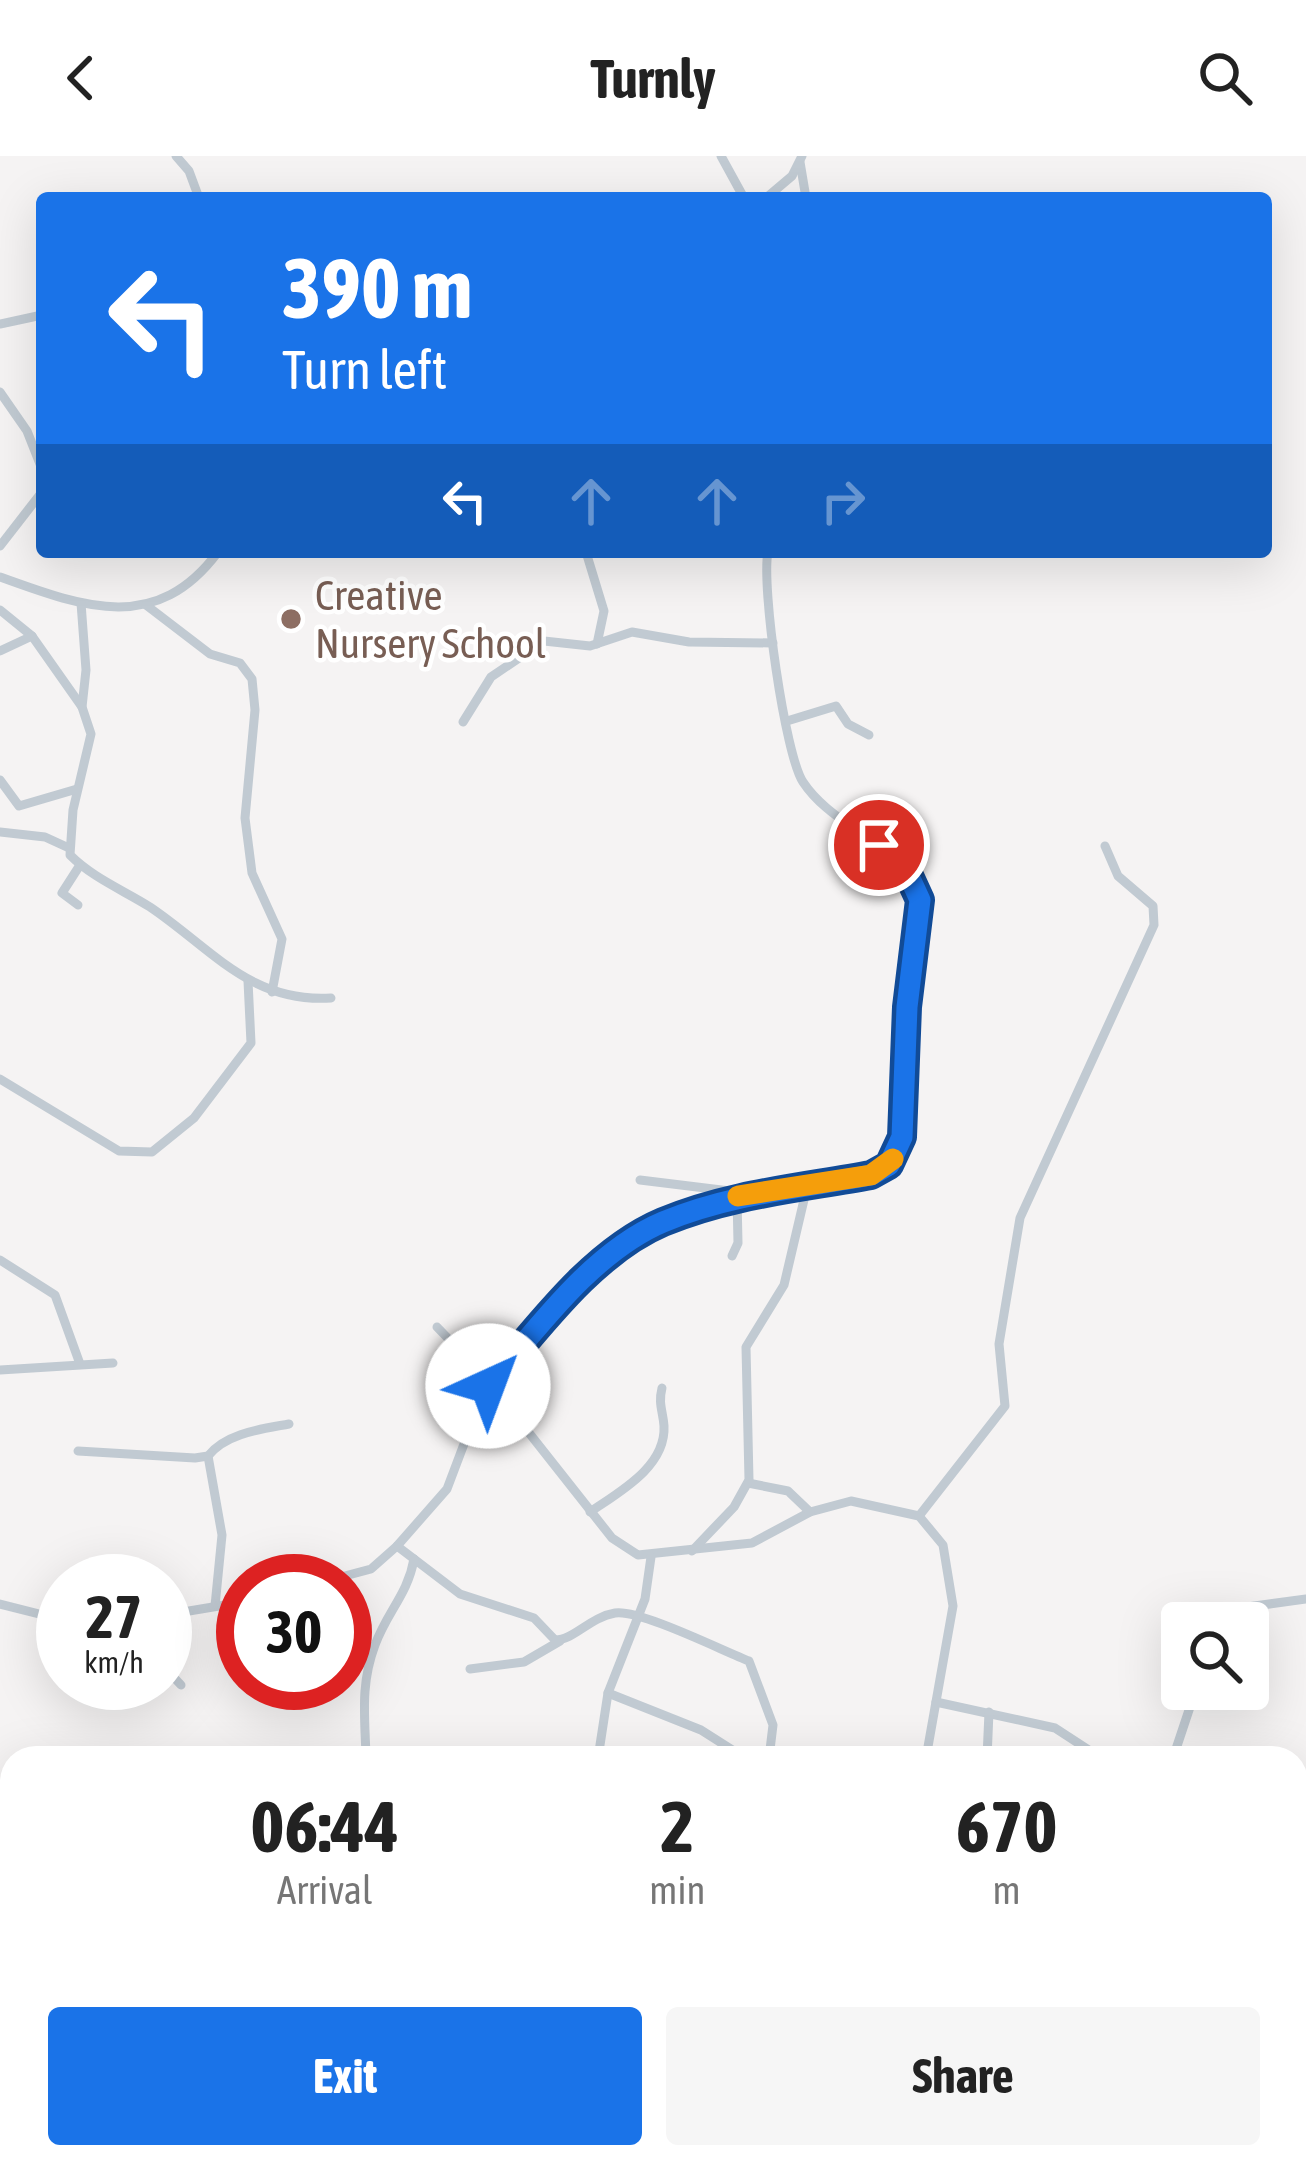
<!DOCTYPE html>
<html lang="en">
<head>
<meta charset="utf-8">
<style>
  body { margin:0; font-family:"Asap Condensed",sans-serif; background:#f6f6f6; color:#222; height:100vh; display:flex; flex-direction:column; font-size:45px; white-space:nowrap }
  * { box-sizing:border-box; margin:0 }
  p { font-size:39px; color:#767676 }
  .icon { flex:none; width:66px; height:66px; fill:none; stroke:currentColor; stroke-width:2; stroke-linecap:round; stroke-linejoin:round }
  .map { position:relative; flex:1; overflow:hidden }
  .sheet { position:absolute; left:0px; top:1590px; width:1308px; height:423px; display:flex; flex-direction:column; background:#fff; border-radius:36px 36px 0 0; box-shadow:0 12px 48px #0002 }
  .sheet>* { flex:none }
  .top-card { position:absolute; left:36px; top:36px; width:1236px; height:366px; border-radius:12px; box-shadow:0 12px 48px #0002; background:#1a73e8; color:#fff; overflow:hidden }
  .tools { position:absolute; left:1161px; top:1446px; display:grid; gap:24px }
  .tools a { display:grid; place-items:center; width:108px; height:108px; border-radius:12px; background:#fff; box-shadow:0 12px 48px #0002; font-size:60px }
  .speed { position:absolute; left:36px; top:1398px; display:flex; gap:24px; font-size:60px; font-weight:700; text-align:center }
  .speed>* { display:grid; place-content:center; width:156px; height:156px; border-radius:50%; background:#fff; box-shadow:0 12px 48px #0002; line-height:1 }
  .speed small { font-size:30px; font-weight:400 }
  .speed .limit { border:18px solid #d22; background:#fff; color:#111 }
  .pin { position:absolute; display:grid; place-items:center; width:102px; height:102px; color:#fff; margin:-51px; border:6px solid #fff; border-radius:50%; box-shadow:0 3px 12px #0007 }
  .me { position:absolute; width:132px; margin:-66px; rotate:43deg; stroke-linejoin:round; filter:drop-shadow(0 0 9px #0008) }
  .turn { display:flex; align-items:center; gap:42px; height:252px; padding:0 48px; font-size:54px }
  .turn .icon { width:156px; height:156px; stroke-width:2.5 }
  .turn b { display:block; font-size:84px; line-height:102px }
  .lanes { display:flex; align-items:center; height:114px; padding:0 48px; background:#0003; justify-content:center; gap:60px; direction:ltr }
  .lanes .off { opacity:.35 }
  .eta { display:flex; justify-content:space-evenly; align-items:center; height:204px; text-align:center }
  .eta b { font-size:72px; font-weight:700; line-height:84px }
  .primary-button { display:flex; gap:24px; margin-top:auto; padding:24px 48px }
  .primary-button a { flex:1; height:138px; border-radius:12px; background:#1a73e8; color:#fff; font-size:48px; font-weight:700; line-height:138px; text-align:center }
  .primary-button a+a { background:#f6f6f6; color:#222 }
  header { display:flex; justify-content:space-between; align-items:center; height:156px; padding:0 48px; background:#fff; font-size:54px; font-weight:700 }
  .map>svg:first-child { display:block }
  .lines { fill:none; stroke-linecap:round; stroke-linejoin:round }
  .street { stroke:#c1cad2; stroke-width:9 }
  .route-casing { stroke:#114b97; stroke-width:30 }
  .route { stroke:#1a73e8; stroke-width:21 }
  .slow { stroke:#f59e0b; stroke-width:21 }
  .education-dot { fill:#8d6e63; stroke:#fff; stroke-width:4.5 }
  .labels { text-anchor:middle; stroke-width:9; stroke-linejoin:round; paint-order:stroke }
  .education-label { font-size:42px; fill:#785e54; stroke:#fff; text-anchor:start }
</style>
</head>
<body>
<header><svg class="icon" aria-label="back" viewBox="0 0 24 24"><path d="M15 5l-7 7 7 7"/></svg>Turnly<svg class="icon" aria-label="search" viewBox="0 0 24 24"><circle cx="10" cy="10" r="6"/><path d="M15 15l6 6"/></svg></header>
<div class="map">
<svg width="1306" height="2011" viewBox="0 0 1306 2011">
  <rect width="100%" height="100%" fill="#f5f3f3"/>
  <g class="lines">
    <g class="street">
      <polyline points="176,0 189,15 199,42"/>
      <polyline points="721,0 744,42"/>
      <polyline points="800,6 806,42"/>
      <polyline points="766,42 792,20 802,0"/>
      <polyline points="0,168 42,159"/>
      <polyline points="0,236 27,275 42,313"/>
      <polyline points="0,390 42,336"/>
      <polyline points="586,396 604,455 597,488"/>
      <path d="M0,421C83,451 156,479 218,396"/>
      <path d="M81,447L86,514L82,551L91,578L73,654L70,699C93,722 123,734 150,751C211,792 250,847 331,842"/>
      <polyline points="146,449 210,498 240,507 252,523 255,554 245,662 252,717 282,783 272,836"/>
      <polyline points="0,454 32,480 82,551"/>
      <polyline points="0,495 32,480"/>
      <polyline points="787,565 836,550 848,568 869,579"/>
      <polyline points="463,566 491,521 544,485 590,490 632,476 689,486 773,487"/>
      <polyline points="0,624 19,650 77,633"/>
      <polyline points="0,676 45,681 69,692"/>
      <polyline points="78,749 62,737 80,709"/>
      <polyline points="0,923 119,995 152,996 194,962 251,887 248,825"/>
      <polyline points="640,1024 746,1037"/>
      <polyline points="732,1100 738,1087 737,1041"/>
      <polyline points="0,1104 55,1139 80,1208"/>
      <polyline points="437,1171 491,1227"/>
      <polyline points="0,1214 113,1207"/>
      <polyline points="484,1235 522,1268 612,1382 638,1399 752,1387 810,1356 851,1345 919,1360 943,1389 953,1450 926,1602"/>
      <path d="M78,1295L195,1302L208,1300C226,1277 262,1273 289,1268"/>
      <polyline points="208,1300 222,1379 215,1450"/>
      <polyline points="748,1327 788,1335 810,1356"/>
      <path d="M590,1356C619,1336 666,1311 664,1270C663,1255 658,1248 662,1232"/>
      <polyline points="919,1360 1005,1250 999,1188 1020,1062 1154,769 1153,750 1118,720 1105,690"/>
      <path d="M397,1390L460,1438L534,1462L555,1484C574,1484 590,1461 615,1457C639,1453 721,1494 749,1505L773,1569L769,1602"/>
      <polyline points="692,1395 734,1351 749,1324 746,1191 784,1129 807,1031"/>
      <path d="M326,1425L371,1413L397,1390L447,1333L484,1235L576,1132L634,1082L660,1067L737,1041L871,1019L889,1009L902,981L918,735C892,685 831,669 803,626C785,599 761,430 768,396"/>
      <polyline points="0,1448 63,1464"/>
      <polyline points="165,1459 243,1446"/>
      <polyline points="1226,1467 1240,1452 1306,1443"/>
      <polyline points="165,1512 181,1529"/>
      <polyline points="470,1513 524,1506 560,1485"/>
      <polyline points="608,1537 701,1574 745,1602"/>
      <polyline points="936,1546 1055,1572 1101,1602"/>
      <path d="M366,1602C365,1561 360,1529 375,1489C387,1456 408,1438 414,1403"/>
      <polyline points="598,1602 608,1537 645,1443 651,1401"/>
      <polyline points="987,1602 989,1556"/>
      <polyline points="1173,1602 1196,1533"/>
      <polyline points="1296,1815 1306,1814"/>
      <polyline points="0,1913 12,1912"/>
      <polyline points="1296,1984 1306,1985"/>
      <polyline points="110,2001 112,2011"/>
      <polyline points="826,2001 827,2011"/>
      <polyline points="999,2001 1007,2007 1049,2011"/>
      <polyline points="1257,2001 1257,2011"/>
      <polyline points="30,2005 31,2011"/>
      <polyline points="171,2011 173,2001"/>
      <polyline points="559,2011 560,2001"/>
      <polyline points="1201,2011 1203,2001"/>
    </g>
  </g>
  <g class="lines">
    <g class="route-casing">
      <path id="route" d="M488,1230C537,1173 592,1096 663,1066C730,1038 801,1032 871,1019L889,1009L902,981L907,851L920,744L909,720L879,689"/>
    </g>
    <use href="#route" class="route"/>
    <polyline class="slow" points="738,1040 871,1019 893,1003"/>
  </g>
  <circle class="education-dot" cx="291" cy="463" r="12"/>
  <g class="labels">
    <g class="education-label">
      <text x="315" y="454">Creative<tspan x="315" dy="48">Nursery School</tspan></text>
    </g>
  </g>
</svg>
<div class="tools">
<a><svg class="icon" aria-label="search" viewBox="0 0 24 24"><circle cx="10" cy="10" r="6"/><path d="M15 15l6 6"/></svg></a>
</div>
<div class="speed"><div>27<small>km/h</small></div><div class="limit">30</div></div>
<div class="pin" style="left:879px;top:689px;background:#d93025"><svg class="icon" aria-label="arrive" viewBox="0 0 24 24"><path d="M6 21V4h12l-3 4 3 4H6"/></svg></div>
<svg class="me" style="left:488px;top:1230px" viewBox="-20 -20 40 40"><circle r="19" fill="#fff"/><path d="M0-13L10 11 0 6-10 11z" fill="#1a73e8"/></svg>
<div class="top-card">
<div class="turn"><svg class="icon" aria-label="left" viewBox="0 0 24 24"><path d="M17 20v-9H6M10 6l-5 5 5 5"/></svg><div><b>390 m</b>Turn left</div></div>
<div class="lanes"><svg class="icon" aria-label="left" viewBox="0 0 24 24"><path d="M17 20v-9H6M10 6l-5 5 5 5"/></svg><svg class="icon off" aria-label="ahead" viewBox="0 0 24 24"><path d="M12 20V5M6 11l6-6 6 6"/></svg><svg class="icon off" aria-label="ahead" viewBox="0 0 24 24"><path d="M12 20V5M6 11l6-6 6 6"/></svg><svg class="icon off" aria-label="right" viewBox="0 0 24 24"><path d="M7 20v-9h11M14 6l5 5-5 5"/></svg></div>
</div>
<section class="sheet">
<div class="eta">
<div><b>06:44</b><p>Arrival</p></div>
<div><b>2</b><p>min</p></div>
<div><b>670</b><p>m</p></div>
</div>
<div class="primary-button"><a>Exit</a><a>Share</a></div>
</section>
</div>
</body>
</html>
